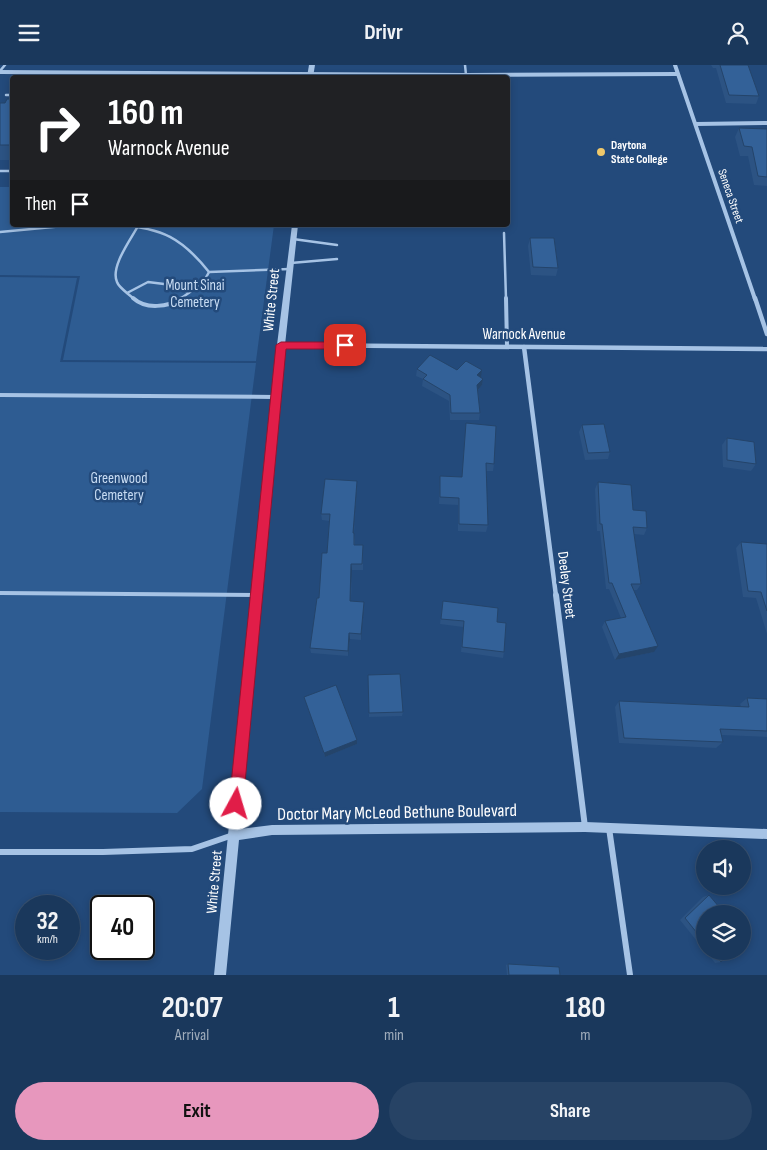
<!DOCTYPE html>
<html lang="en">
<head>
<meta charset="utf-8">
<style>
  body { margin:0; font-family:"Sofia Sans Condensed",sans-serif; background:#274365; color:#f1f3f6; height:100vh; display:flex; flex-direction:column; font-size:19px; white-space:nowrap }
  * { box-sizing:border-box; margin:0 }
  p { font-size:16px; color:#9facbb }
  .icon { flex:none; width:28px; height:28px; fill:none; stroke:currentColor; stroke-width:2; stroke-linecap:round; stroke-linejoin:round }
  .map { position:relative; height:910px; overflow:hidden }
  .drawer { display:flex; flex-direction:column; background:#1a385c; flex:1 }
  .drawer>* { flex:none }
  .banner { position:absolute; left:10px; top:10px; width:500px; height:152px; border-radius:5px; box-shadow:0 2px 8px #0003,0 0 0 1px #385272; background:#202124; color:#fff; overflow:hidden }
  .controls { position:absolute; left:696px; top:775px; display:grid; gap:10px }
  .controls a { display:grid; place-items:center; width:55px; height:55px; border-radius:50%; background:#1a385c; box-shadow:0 2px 8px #0003,0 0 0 1px #385272; font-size:25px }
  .speed { position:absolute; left:15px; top:830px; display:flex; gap:10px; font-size:25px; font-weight:700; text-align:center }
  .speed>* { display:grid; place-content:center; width:65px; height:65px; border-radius:50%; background:#1a385c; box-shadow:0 2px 8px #0003,0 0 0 1px #385272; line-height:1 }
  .speed small { font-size:12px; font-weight:400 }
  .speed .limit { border:2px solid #111; border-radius:8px; background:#fff; color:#111 }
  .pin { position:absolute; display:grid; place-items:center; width:42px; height:42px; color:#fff; margin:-21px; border-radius:10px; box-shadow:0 2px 8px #0006 }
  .me { position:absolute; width:55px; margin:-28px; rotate:6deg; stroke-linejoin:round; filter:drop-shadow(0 0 4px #0008) }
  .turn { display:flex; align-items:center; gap:18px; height:105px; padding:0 15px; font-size:22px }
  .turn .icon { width:65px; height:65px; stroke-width:2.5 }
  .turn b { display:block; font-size:35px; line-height:42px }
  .then { display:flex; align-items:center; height:48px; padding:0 15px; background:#0003; gap:10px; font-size:19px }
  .eta { display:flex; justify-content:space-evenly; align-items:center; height:85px; text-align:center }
  .eta b { font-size:30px; font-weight:700; line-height:35px }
  .action { display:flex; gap:10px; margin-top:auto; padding:10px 15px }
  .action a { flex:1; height:58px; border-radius:30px; background:#e797bd; color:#111; font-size:20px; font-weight:700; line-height:58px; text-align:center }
  .action a+a { background:#274365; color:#f1f3f6 }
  header { display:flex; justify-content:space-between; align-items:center; height:65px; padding:0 15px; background:#1a385c; font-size:22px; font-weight:700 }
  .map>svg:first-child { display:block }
  .green { fill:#2e5c92 }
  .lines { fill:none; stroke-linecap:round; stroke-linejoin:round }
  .service-far1 { stroke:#a6c3e5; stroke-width:2.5 }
  .service { stroke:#a6c3e5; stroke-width:4 }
  .minor-far2 { stroke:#a6c3e5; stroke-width:4 }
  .minor-far1 { stroke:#a6c3e5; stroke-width:4.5 }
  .minor { stroke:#a6c3e5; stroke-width:6 }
  .tertiary { fill:#a6c3e5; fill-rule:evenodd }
  .wall { fill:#2c5383 }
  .shaded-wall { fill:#24446a }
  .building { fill:#336198; stroke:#24446a }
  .route { fill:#e11d48; stroke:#92132f }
  .poi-dot { fill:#efc86a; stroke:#234a7b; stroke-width:2 }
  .labels { text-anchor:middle; stroke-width:5; stroke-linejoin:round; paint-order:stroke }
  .far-poi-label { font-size:12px; font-weight:bold; fill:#fff; stroke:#234a7b; text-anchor:start }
  .far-street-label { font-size:12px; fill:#fff; stroke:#234a7b }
  .park-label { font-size:15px; fill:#c9ddf4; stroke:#234a7b }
  .street-label { font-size:15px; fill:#fff; stroke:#234a7b }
  .near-street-label { font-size:18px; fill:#fff; stroke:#234a7b }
</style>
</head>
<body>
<header><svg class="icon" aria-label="menu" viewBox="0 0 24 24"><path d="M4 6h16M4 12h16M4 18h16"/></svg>Drivr<svg class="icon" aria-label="person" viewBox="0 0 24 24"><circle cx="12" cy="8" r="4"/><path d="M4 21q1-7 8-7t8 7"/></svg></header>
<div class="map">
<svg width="767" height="910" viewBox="0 0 767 910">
  <rect width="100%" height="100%" fill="#234a7b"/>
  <g class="green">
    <polygon points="0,122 12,122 12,160 274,160 256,296 63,295 80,211 0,210"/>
    <polygon points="0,212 77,213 60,297 256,298 202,724 177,748 0,747"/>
  </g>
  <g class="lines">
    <g class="service-far1">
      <polyline points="465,0 466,10"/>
      <polyline points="0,6 5,0"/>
      <polyline points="6,30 12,30"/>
      <polyline points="0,106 12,106"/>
      <path d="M119,160C162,163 182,173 209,207L290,204"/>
      <polyline points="0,167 74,160"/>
      <polyline points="504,168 506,234"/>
      <polyline points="293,174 337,180"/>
      <polyline points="291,198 337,194"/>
      <polyline points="127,228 148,217 164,219 189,227"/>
      <path d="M134,234C129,229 119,223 117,217C110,202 131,174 138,161"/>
      <polyline points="180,234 203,218 209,207"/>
    </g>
    <g class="service">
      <path d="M133,233C146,245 168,242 182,233"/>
      <polyline points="506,233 507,281"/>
      <polyline points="0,330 275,332"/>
      <polyline points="0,528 257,530"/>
    </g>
    <g class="minor-far2">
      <polyline points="675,0 755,234"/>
      <polyline points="0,7 466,10 677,9"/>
      <polyline points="696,59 767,58"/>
    </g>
    <g class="minor-far1">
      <polyline points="755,233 767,269"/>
      <polyline points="281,280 767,284"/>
      <polyline points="524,282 556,531"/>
    </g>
    <g class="minor">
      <polyline points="556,530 585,762"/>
      <polyline points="609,763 630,910"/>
      <polyline points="0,787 103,787 192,784 233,770"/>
    </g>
    <g class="tertiary">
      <polygon points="309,0 315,0 313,12 307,12"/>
      <polygon points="292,160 298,160 285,280 240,764 272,760 585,757 767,764 767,774 585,767 272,770 239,775 226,910 214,910 277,280"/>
    </g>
  </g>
  <g class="wall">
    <polygon points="711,0 748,0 759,31 756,39 726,38 716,3 713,3"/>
    <polygon points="12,34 12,95 0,95 0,38 5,38"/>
    <polygon points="739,63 767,64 767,121 754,120 748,91 740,91 735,72"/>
    <polygon points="530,173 558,203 556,211 531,210 528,181"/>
    <polygon points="417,304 457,305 482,305 480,312 483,314 482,320 478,325 480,348 479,355 450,355 449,336 422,321 423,314 416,311"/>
    <polygon points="466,358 494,399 493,406 486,406 488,460 486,467 458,466 458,440 439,439 440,411 462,412"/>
    <polygon points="582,360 610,387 608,394 585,395 579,367"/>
    <polygon points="727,373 756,399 751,406 723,402 722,380"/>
    <polygon points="357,416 357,422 354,468 355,475 355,480 363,486 363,505 352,505 351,536 364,537 364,543 361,575 350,574 348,591 311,588 310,583 327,488 329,456 322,455 321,449"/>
    <polygon points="598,417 633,445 647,463 644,470 634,469 641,519 637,525 634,525 654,587 615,595 602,562 605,556 621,553 609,524 606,524 600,466 597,466 595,424"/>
    <polygon points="741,477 767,479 767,569 756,533 743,532 736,483"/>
    <polygon points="443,536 497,557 504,587 503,593 461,587 463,562 440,559"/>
    <polygon points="368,610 403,647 402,651 369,652"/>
    <polygon points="304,632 357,675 357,679 325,692"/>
    <polygon points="747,633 767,634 767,672 722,670 723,677 716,683 619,678 615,642 619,636 741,641 740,639"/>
    <polygon points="709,830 705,849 705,886 680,855 703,832"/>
    <polygon points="706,886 732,886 721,897 715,898"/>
    <polygon points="508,899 560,910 507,910 506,900"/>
  </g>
  <g class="shaded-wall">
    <polygon points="482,305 481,312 476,317 477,310"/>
    <polygon points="483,314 482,320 476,327 477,320"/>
    <polygon points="357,416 357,422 353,475 353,468"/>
    <polygon points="351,499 352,505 350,542 350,536"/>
    <polygon points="364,537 364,543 361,575 361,569"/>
    <polygon points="349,568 350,574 348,591 348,586"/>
    <polygon points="658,581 654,587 615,595 619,589"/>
    <polygon points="357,675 357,679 325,692 324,688"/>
  </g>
  <g class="building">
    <polygon points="720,0 748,0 759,31 729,30"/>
    <polygon points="7,34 12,34 12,80 0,80 0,38 5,38"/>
    <polygon points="739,63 767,64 767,112 758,111 752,82 744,81"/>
    <polygon points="530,173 554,173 558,203 533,202"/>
    <polygon points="430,290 457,305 466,296 482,305 477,310 483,314 477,320 480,348 451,348 450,330 423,314 427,310 417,304"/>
    <polygon points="466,358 496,361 494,399 486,398 488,460 459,459 459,433 440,432 440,411 462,412"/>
    <polygon points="604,359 610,387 588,388 582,360"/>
    <polygon points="727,373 754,377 756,399 727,395"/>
    <polygon points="325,414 357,416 353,468 354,468 354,480 363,480 362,499 351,499 350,536 364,537 361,569 349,568 348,586 310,583 317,533 319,533 322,488 327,488 330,449 321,449"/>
    <polygon points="598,417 631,420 633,445 646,446 647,463 633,462 641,519 631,519 658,581 619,589 605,556 626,552 612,518 609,518 602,459 600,459"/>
    <polygon points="741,477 767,479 767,546 761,527 748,526"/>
    <polygon points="443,536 498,543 497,557 506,558 504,587 462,582 464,556 441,554"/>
    <polygon points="400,609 403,647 369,648 368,610"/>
    <polygon points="336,620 357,675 324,688 304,632"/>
    <polygon points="747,633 767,634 767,666 720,664 723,677 624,673 619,636 749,642"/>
    <polygon points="709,830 725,849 705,849 705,878 685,853"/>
    <polygon points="742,869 746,873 742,876"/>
    <polygon points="712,886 732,886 721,897"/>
    <polygon points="508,899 559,902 560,910 509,910"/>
  </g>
  <polygon class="route" points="281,277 345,277 350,280 345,284 286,284 243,739 241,744 236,746 231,744 229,739 276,280"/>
  <circle class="poi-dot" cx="601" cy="87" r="5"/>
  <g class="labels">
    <g class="far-poi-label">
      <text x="611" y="84">Daytona<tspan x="611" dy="14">State College</tspan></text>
    </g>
    <g class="far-street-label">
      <text transform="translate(731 131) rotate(71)" y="4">Seneca Street</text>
    </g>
    <g class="park-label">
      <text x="195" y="225">Mount Sinai<tspan x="195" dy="17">Cemetery</tspan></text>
      <text x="119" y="418">Greenwood<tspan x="119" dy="17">Cemetery</tspan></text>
    </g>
    <g class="street-label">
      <text transform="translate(271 235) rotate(-84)" y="5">White Street</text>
      <text x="524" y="274">Warnock Avenue</text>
      <text transform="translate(567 520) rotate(83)" y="5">Deeley Street</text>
      <text transform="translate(214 817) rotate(-85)" y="5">White Street</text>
    </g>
    <g class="near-street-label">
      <text transform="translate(397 747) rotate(-1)" y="6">Doctor Mary McLeod Bethune Boulevard</text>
    </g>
  </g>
</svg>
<div class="controls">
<a><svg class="icon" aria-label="sound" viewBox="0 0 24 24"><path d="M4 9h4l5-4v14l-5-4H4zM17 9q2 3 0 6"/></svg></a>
<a><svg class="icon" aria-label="layers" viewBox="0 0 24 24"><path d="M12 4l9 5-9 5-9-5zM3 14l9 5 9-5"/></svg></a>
</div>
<div class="speed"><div>32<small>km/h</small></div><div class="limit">40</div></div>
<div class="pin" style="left:345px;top:280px;background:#d93025"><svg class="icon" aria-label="arrive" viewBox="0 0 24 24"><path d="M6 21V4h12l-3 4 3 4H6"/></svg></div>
<svg class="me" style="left:236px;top:739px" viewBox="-20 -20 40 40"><circle r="19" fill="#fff"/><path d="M0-13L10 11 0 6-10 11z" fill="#e11d48"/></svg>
<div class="banner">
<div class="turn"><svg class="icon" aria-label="right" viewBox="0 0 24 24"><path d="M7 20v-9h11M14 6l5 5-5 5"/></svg><div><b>160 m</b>Warnock Avenue</div></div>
<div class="then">Then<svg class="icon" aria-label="arrive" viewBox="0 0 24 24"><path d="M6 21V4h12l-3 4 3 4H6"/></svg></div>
</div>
</div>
<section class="drawer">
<div class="eta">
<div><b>20:07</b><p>Arrival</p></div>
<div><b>1</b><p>min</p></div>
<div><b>180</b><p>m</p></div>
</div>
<div class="action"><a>Exit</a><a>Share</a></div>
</section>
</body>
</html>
